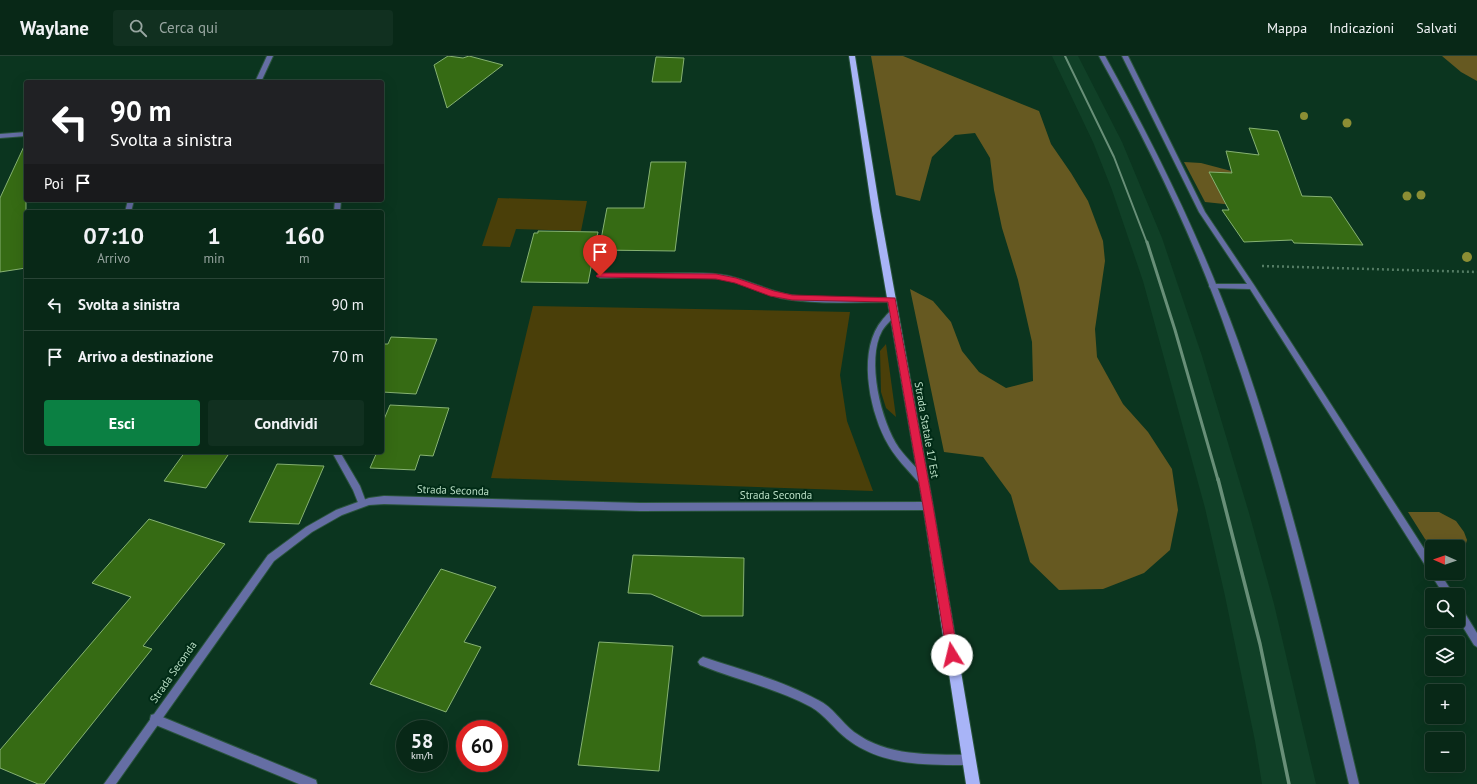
<!DOCTYPE html>
<html lang="it">
<head>
<meta charset="utf-8">
<style>
  body { margin:0; font-family:"PT Sans",sans-serif; background:#113020; color:#f1f3f6; height:100vh; display:flex; flex-direction:column; font-size:15px; white-space:nowrap }
  * { box-sizing:border-box; margin:0 }
  p { font-size:13px; color:#98a6a1 }
  .icon { flex:none; width:22px; height:22px; fill:none; stroke:currentColor; stroke-width:2; stroke-linecap:round; stroke-linejoin:round }
  .map { position:relative; flex:1; overflow:hidden }
  .side { position:absolute; left:24px; top:154px; width:360px; height:244px; display:flex; flex-direction:column; background:#082817; border-radius:4px; box-shadow:0 4px 16px #0002,0 0 0 1px #294436 }
  .side>* { flex:none }
  .top-card { position:absolute; left:24px; top:24px; width:360px; height:122px; border-radius:4px; box-shadow:0 4px 16px #0002,0 0 0 1px #294436; background:#202124; color:#fff; overflow:hidden }
  .needle { width:26px; rotate:272deg }
  .controls { position:absolute; left:1425px; top:484px; display:grid; gap:8px }
  .controls a { display:grid; place-items:center; width:40px; height:40px; border-radius:4px; background:#082817; box-shadow:0 4px 16px #0002,0 0 0 1px #294436; font-size:20px }
  .speed { position:absolute; left:396px; top:664px; display:flex; gap:8px; font-size:20px; font-weight:700; text-align:center }
  .speed>* { display:grid; place-content:center; width:52px; height:52px; border-radius:50%; background:#082817; box-shadow:0 4px 16px #0002,0 0 0 1px #294436; line-height:1 }
  .speed small { font-size:10px; font-weight:400 }
  .speed .limit { border:6px solid #d22; background:#fff; color:#111 }
  .pin { position:absolute; display:grid; place-items:center; width:34px; height:34px; color:#fff; margin:-41px -17px; border-radius:50% 50% 50% 0; rotate:-45deg; box-shadow:0 0 4px #0007 }
  .pin .icon { rotate:45deg }
  .me { position:absolute; width:44px; margin:-22px; rotate:351deg; stroke-linejoin:round; filter:drop-shadow(0 0 3px #0008) }
  .turn { display:flex; align-items:center; gap:14px; height:84px; padding:0 20px; font-size:18px }
  .turn .icon { width:52px; height:52px; stroke-width:2.5 }
  .turn b { display:block; font-size:28px; line-height:34px }
  .then { display:flex; align-items:center; height:38px; padding:0 20px; background:#0003; gap:8px; font-size:15px }
  .eta { display:flex; justify-content:space-evenly; align-items:center; height:68px; text-align:center }
  .eta b { font-size:24px; font-weight:600; line-height:28px }
  .primary-button { display:flex; gap:8px; margin-top:auto; padding:8px 20px }
  .primary-button a { flex:1; height:46px; border-radius:4px; background:#0b8043; color:#fff; font-size:16px; font-weight:600; line-height:46px; text-align:center }
  .primary-button a+a { background:#113020; color:#f1f3f6 }
  ul { padding:0; list-style:none }
  li { display:flex; align-items:center; gap:12px; height:52px; padding:0 20px; border-top:1px solid #294436 }
  li div { flex:1 }
  li b { display:block; font-size:15px }
  li em { font-style:normal }
  header { display:flex; align-items:center; gap:24px; box-sizing:border-box; height:56px; padding:0 20px; background:#082817; border-bottom:1px solid #294436 }
  header strong { font-size:19px }
  nav { display:flex; gap:22px; margin-inline-start:auto; font-size:14px }
  .search { width:280px; height:36px; background:#113020; display:flex; align-items:center; gap:10px; box-sizing:border-box; padding:0 14px; border-radius:4px; color:#98a6a1; font-size:15px }
  .map>svg:first-child { display:block }
  .built { fill:#104027 }
  .green { fill:#4a3f09 }
  .forest { fill:#665921 }
  .building { fill:#366b14; stroke:#86b272 }
  .lines { fill:none; stroke-linecap:round; stroke-linejoin:round }
  .service-casing { stroke:#2a543d; stroke-width:2 }
  .minor-casing { stroke:#2a543d; stroke-width:2 }
  .primary-casing { stroke:#2a543d; stroke-width:2 }
  .path { stroke:#547c64; stroke-width:2.5; stroke-dasharray:2 3; stroke-linecap:butt }
  .service { fill:#656ea4; fill-rule:evenodd }
  .minor { fill:#656ea4; fill-rule:evenodd }
  .primary { fill:#a8b4f7; fill-rule:evenodd }
  .rail-far2 { stroke:#688f78; stroke-width:2 }
  .rail-far1 { stroke:#688f78; stroke-width:3 }
  .rail { stroke:#688f78; stroke-width:3.5 }
  .tree { fill:#8c8e34 }
  .route { fill:#e11d48; stroke:#92132f }
  .labels { text-anchor:middle; stroke-width:4; stroke-linejoin:round; paint-order:stroke }
  .street-label { font-size:11px; fill:#badfc6; stroke:#002b16 }
</style>
</head>
<body>
<header>
<strong>Waylane</strong>
<div class="search"><svg class="icon" aria-label="search" viewBox="0 0 24 24"><circle cx="10" cy="10" r="6"/><path d="M15 15l6 6"/></svg>Cerca qui</div>
<nav><a>Mappa</a><a>Indicazioni</a><a>Salvati</a></nav>
</header>
<div class="map">
<svg width="1477" height="728" viewBox="0 0 1477 728">
  <rect width="100%" height="100%" fill="#0b351f"/>
  <polygon class="built" points="1052,0 1078,0 1122,86 1162,182 1202,300 1249,457 1274,548 1316,728 1262,728 1255,685 1225,540 1205,452 1143,225 1112,134 1093,86"/>
  <g class="green">
    <polygon points="498,142 587,145 581,175 516,173 510,191 482,190"/>
    <polygon points="533,250 850,256 840,319 847,365 873,435 491,422"/>
    <polygon points="886,288 896,361 886,352 881,336 880,295"/>
  </g>
  <g class="forest">
    <polygon points="871,0 903,0 1039,55 1051,88 1071,117 1088,145 1103,185 1105,205 1095,273 1097,301 1123,348 1148,376 1172,413 1178,454 1170,494 1144,517 1103,533 1059,534 1030,506 1011,439 983,401 944,396 910,233 933,245 951,266 962,295 979,316 1006,332 1033,325 1032,286 1018,224 1002,172 994,134 990,102 975,77 955,79 932,101 920,145 896,139"/>
    <polygon points="1442,0 1477,0 1477,25 1461,16"/>
    <polygon points="1184,106 1201,107 1235,116 1243,150 1205,146"/>
    <polygon points="1408,456 1439,456 1456,465 1464,476 1467,484 1464,494 1458,496 1458,491 1434,490 1425,483"/>
  </g>
  <g class="building">
    <polygon points="448,0 463,2 469,0 503,9 447,52 434,9"/>
    <polygon points="656,1 684,2 681,26 652,26"/>
    <polygon points="1249,72 1278,75 1302,140 1331,141 1363,189 1294,187 1292,184 1244,186 1222,154 1229,154 1209,116 1232,117 1226,95 1259,99"/>
    <polygon points="26,86 26,212 0,216 0,142"/>
    <polygon points="651,106 686,106 675,195 599,194 607,152 644,152"/>
    <polygon points="538,175 598,176 588,227 521,226 534,177 538,177"/>
    <polygon points="391,281 437,283 416,338 382,336 382,288 388,288"/>
    <polygon points="390,349 449,352 433,400 420,399 415,414 370,412 377,396 382,396 382,368"/>
    <polygon points="185,396 230,396 206,432 164,425"/>
    <polygon points="277,408 324,410 299,468 249,466"/>
    <polygon points="149,463 225,488 143,590 152,593 44,728 38,728 0,712 0,694 131,541 92,527"/>
    <polygon points="633,499 744,502 743,560 702,560 651,538 628,537"/>
    <polygon points="441,513 496,531 464,586 481,591 446,656 370,628"/>
    <polygon points="599,586 673,590 659,715 578,709"/>
  </g>
  <g class="lines">
    <g class="service-casing">
      <g id="service">
        <polygon points="267,0 273,0 261,26 255,26"/>
        <polygon points="1122,0 1128,0 1205,156 1254,229 1432,505 1432,517 1440,517 1454,539 1444,539 1250,233 1210,232 1209,230 1210,228 1247,228 1199,156"/>
        <polygon points="335,144 341,144 340,156 334,156"/>
        <path d="M677,217C694,217 712,216 729,220C750,225 769,235 791,239C824,244 858,241 892,242L896,244L892,246C855,246 817,249 780,242C760,237 742,226 722,223C682,218 640,222 600,222L597,220L600,218Z"/>
        <path d="M894,253L898,256C893,263 886,268 882,275C866,304 881,366 899,392C907,403 918,413 927,423L928,426L927,429L924,430L921,429C908,414 894,401 885,383C869,351 857,293 883,263C886,260 889,255 894,253Z"/>
        <polygon points="332,396 340,396 360,430 366,446 365,449 362,450 359,449 353,434"/>
        <polygon points="1458,550 1461,551 1477,577 1477,591 1474,589 1458,563"/>
        <path d="M703,601C741,614 782,624 818,644C833,651 841,666 854,676C888,701 929,698 969,699L973,700L974,704L973,708L969,709C926,709 882,710 847,683C834,673 825,659 811,651C776,632 736,624 700,609L698,606L700,603Z"/>
        <polygon points="155,658 316,724 317,728 299,728 151,667 150,663 151,659"/>
      </g>
    </g>
    <g class="minor-casing">
      <g id="minor">
        <path d="M1099,0H1105C1156,92 1202,186 1238,285C1289,430 1324,579 1359,728H1349C1314,579 1281,430 1230,286C1196,186 1150,92 1099,0Z"/>
        <polygon points="26,76 26,80 0,82 0,78"/>
        <polygon points="128,144 134,144 131,156 125,156"/>
        <polygon points="384,440 640,447 928,446 931,447 932,450 931,453 928,454 640,455 384,448 369,449 342,459 312,476 274,505 116,728 104,728 268,499 306,471 336,454 369,442"/>
      </g>
    </g>
    <g class="primary-casing">
      <polygon id="primary" points="849,0 855,0 880,155 933,450 980,728 966,728 923,450 872,155"/>
    </g>
    <polyline class="path" points="1262,210 1477,216"/>
    <use href="#service" class="service"/>
    <use href="#minor" class="minor"/>
    <use href="#primary" class="primary"/>
    <polyline class="rail-far2" points="1065,0 1114,101 1147,187"/>
    <polyline class="rail-far1" points="1147,186 1175,274 1218,424"/>
    <polyline class="rail" points="1218,423 1260,588 1289,728"/>
  </g>
  <g class="tree">
    <circle cx="1304" cy="60" r="4"/>
    <circle cx="1347" cy="67" r="4.5"/>
    <circle cx="1421" cy="139" r="4.5"/>
    <circle cx="1407" cy="140" r="4.5"/>
    <circle cx="1467" cy="201" r="5"/>
  </g>
  <polygon class="route" points="600,217 716,218 736,222 774,235 792,239 895,242 933,450 958,599 956,603 952,605 949,603 947,599 923,450 888,246 792,244 770,240 735,227 716,223 597,221 596,220"/>
  <g class="labels">
    <g class="street-label">
      <text transform="translate(927 374) rotate(80)" y="4">Strada Statale 17 Est</text>
      <text transform="translate(453 434) rotate(2)" y="4">Strada Seconda</text>
      <text x="776" y="443">Strada Seconda</text>
      <text transform="translate(173 616) rotate(-55)" y="4">Strada Seconda</text>
    </g>
  </g>
</svg>
<div class="controls">
<a><svg class="needle" viewBox="-14 -14 28 28"><path d="M0-13l5 13h-10z" fill="#e53935"/><path d="M0 13l5-13h-10z" fill="#98a6a1"/></svg></a>
<a><svg class="icon" aria-label="search" viewBox="0 0 24 24"><circle cx="10" cy="10" r="6"/><path d="M15 15l6 6"/></svg></a>
<a><svg class="icon" aria-label="layers" viewBox="0 0 24 24"><path d="M12 4l9 5-9 5-9-5zM3 14l9 5 9-5"/></svg></a>
<a>+</a>
<a>−</a>
</div>
<div class="speed"><div>58<small>km/h</small></div><div class="limit">60</div></div>
<div class="pin" style="left:600px;top:220px;background:#d93025"><svg class="icon" aria-label="arrive" viewBox="0 0 24 24"><path d="M6 21V4h12l-3 4 3 4H6"/></svg></div>
<svg class="me" style="left:952px;top:599px" viewBox="-20 -20 40 40"><circle r="19" fill="#fff"/><path d="M0-13L10 11 0 6-10 11z" fill="#e11d48"/></svg>
<div class="top-card">
<div class="turn"><svg class="icon" aria-label="left" viewBox="0 0 24 24"><path d="M17 20v-9H6M10 6l-5 5 5 5"/></svg><div><b>90 m</b>Svolta a sinistra</div></div>
<div class="then">Poi<svg class="icon" aria-label="arrive" viewBox="0 0 24 24"><path d="M6 21V4h12l-3 4 3 4H6"/></svg></div>
</div>
<section class="side">
<div class="eta">
<div><b>07:10</b><p>Arrivo</p></div>
<div><b>1</b><p>min</p></div>
<div><b>160</b><p>m</p></div>
</div>
<ul>
<li><svg class="icon" aria-label="left" viewBox="0 0 24 24"><path d="M17 20v-9H6M10 6l-5 5 5 5"/></svg><div><b>Svolta a sinistra</b></div><em>90 m</em></li>
<li><svg class="icon" aria-label="arrive" viewBox="0 0 24 24"><path d="M6 21V4h12l-3 4 3 4H6"/></svg><div><b>Arrivo a destinazione</b></div><em>70 m</em></li>
</ul>
<div class="primary-button"><a>Esci</a><a>Condividi</a></div>
</section>
</div>
</body>
</html>
